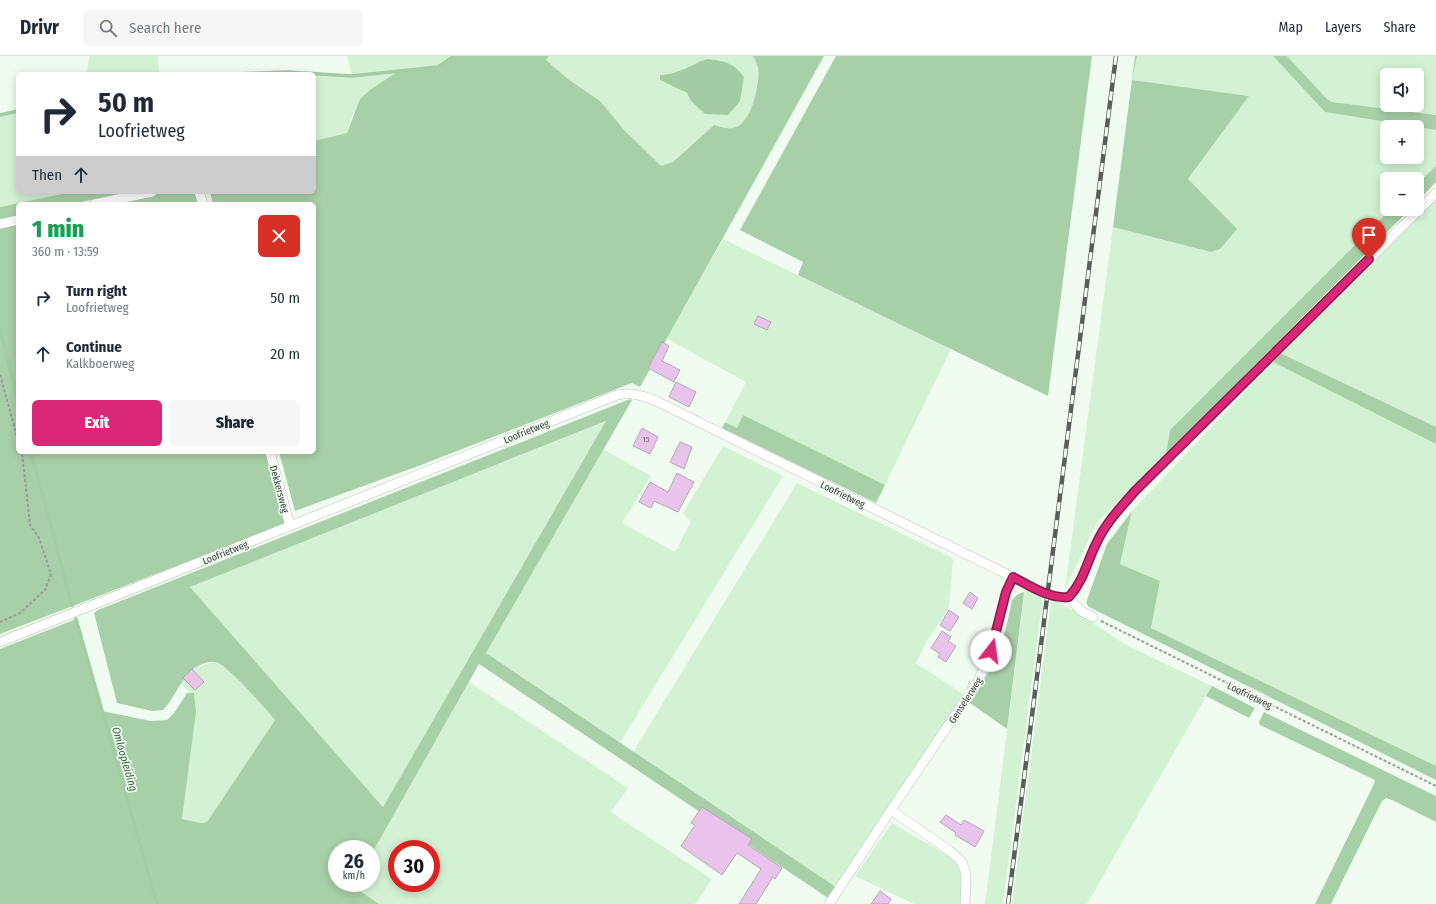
<!DOCTYPE html>
<html lang="en">
<head>
<meta charset="utf-8">
<style>
  body { margin:0; font-family:"Fira Sans Condensed",sans-serif; background:#f6f6f7; color:#1f2937; height:100vh; display:flex; flex-direction:column; font-size:15px; white-space:nowrap }
  * { box-sizing:border-box; margin:0 }
  p { font-size:13px; color:#747a83 }
  .icon { flex:none; width:22px; height:22px; fill:none; stroke:currentColor; stroke-width:2; stroke-linecap:round; stroke-linejoin:round }
  .map { position:relative; flex:1; overflow:hidden }
  .sheet { position:absolute; left:16px; top:146px; width:300px; height:252px; display:flex; flex-direction:column; background:#fff; border-radius:6px; box-shadow:0 2px 10px #0003 }
  .sheet>* { flex:none }
  .banner { position:absolute; left:16px; top:16px; width:300px; height:122px; border-radius:6px; box-shadow:0 2px 10px #0003; background:#fff; color:#1f2937; overflow:hidden }
  .tools { position:absolute; left:1380px; top:12px; display:grid; gap:8px }
  .tools a { display:grid; place-items:center; width:44px; height:44px; border-radius:6px; background:#fff; box-shadow:0 2px 10px #0003; font-size:20px }
  .speed { position:absolute; left:328px; top:784px; display:flex; gap:8px; font-size:20px; font-weight:700; text-align:center }
  .speed>* { display:grid; place-content:center; width:52px; height:52px; border-radius:50%; background:#fff; box-shadow:0 2px 10px #0003; line-height:1 }
  .speed small { font-size:10px; font-weight:400 }
  .speed .limit { border:6px solid #d22; background:#fff; color:#111 }
  .pin { position:absolute; display:grid; place-items:center; width:34px; height:34px; color:#fff; margin:-41px -17px; border-radius:50% 50% 50% 0; rotate:-45deg; box-shadow:0 0 4px #0007 }
  .pin .icon { rotate:45deg }
  .me { position:absolute; width:44px; margin:-22px; rotate:15deg; stroke-linejoin:round; filter:drop-shadow(0 0 3px #0008) }
  .turn { display:flex; align-items:center; gap:14px; height:84px; padding:0 16px; font-size:18px }
  .turn .icon { width:52px; height:52px; stroke-width:2.5 }
  .turn b { display:block; font-size:28px; line-height:34px }
  .then { display:flex; align-items:center; height:38px; padding:0 16px; background:#0003; gap:8px; font-size:15px }
  .round { display:grid; place-items:center; flex:none; width:42px; height:42px; border-radius:6px; background:#f6f6f7 }
  .headline { display:flex; align-items:center; justify-content:space-between; height:68px; padding:0 16px }
  h1 { font-size:24px; font-weight:800; line-height:30px; color:#1e9e55 }
  .action { display:flex; gap:8px; margin-top:auto; padding:8px 16px }
  .action a { flex:1; height:46px; border-radius:6px; background:#db2777; color:#fff; font-size:16px; font-weight:800; line-height:46px; text-align:center }
  .action a+a { background:#f6f6f7; color:#1f2937 }
  ul { padding:0; list-style:none }
  li { display:flex; align-items:center; gap:12px; height:56px; padding:0 16px }
  li div { flex:1 }
  li b { display:block; font-size:15px }
  li em { font-style:normal }
  header { display:flex; align-items:center; gap:24px; box-sizing:border-box; height:56px; padding:0 20px; background:#fff; border-bottom:1px solid #e0e1e3 }
  header strong { font-size:19px }
  nav { display:flex; gap:22px; margin-inline-start:auto; font-size:14px }
  .search { width:280px; height:36px; background:#f6f6f7; display:flex; align-items:center; gap:10px; box-sizing:border-box; padding:0 14px; border-radius:6px; color:#747a83; font-size:15px }
  .map>svg:first-child { display:block }
  .green { fill:#d3f2d3; fill-rule:evenodd }
  .forest { fill:#a8d0a8; fill-rule:evenodd }
  .water { fill:#a4cca4 }
  .lines { fill:none; stroke-linecap:round; stroke-linejoin:round }
  .stream { stroke:#a4cca4; stroke-width:3.5 }
  .building { fill:#e9c3ec; stroke:#b2a8b2 }
  .street-casing { stroke:#b9c2b8; stroke-width:10 }
  .path { stroke:#979f97; stroke-width:2; stroke-dasharray:3 2; stroke-linecap:butt }
  .street { stroke:#fff; stroke-width:9 }
  .rail-casing { stroke:#595e59; stroke-width:4.5 }
  .rail { stroke:#f1fcf1; stroke-width:3; stroke-dasharray:9; stroke-linecap:butt }
  .route-casing { stroke:#8e194d; stroke-width:10 }
  .route { stroke:#db2777; stroke-width:7 }
  .labels { text-anchor:middle; stroke-width:3.5; stroke-linejoin:round; paint-order:stroke }
  .number-label { font-size:8px; fill:#665f66 }
  .street-label { font-size:10px; fill:#3a3e3a; stroke:#f1fcf1 }
  .water-label { font-size:11px; font-style:italic; fill:#2d6330; stroke:#f1fcf1 }
</style>
</head>
<body>
<header>
<strong>Drivr</strong>
<div class="search"><svg class="icon" aria-label="search" viewBox="0 0 24 24"><circle cx="10" cy="10" r="6"/><path d="M15 15l6 6"/></svg>Search here</div>
<nav><a>Map</a><a>Layers</a><a>Share</a></nav>
</header>
<div class="map">
<svg width="1436" height="848" viewBox="0 0 1436 848">
  <rect width="100%" height="100%" fill="#f1fcf1"/>
  <g class="green">
    <polygon points="89,0 158,0 159,18 87,18"/>
    <polygon points="347,0 454,0 438,11 397,16 353,58 347,77 314,85 314,18 233,18 288,16 352,20"/>
    <path d="M549,0H753C755,4 757,8 758,12C760,27 752,65 736,71C730,74 721,71 714,69L673,106L660,111L624,74L600,45L568,23L546,4ZM707,3L722,4L728,59L705,58L691,45L688,37L660,24V19C680,18 689,9 707,3Z"/>
    <path d="M1137,0H1273L1325,56L1436,74V110L1417,128V123H1387V153H1392L1170,374L1166,398L1097,466L1065,533L1113,171L1211,196L1188,124L1249,40L1132,24ZM1387,71H1417V101H1387Z"/>
    <path d="M1287,0H1436V59L1332,46L1327,43ZM1387,19H1417V49H1387Z"/>
    <polygon points="18,55 18,136 71,136 0,151 0,59"/>
    <polygon points="1436,141 1436,372 1280,297"/>
    <polygon points="723,183 951,293 885,429 743,359 737,372 725,366 746,326 667,283"/>
    <polygon points="1273,306 1436,388 1436,710 1151,572 1160,525 1120,508 1132,455"/>
    <polygon points="607,365 383,751 190,531"/>
    <polygon points="723,390 783,420 620,687 486,597 603,393 651,420 622,467 675,496 691,466 683,457"/>
    <polygon points="797,427 953,502 949,552 928,583 916,607 963,638 836,831 633,696"/>
    <polygon points="1025,533 1043,540 1003,848 985,848"/>
    <polygon points="1051,545 1072,553 1126,589 1212,630 1087,848 1012,848"/>
    <path d="M214,606C231,610 263,650 275,664L207,766L201,767L182,763L196,656L194,638L190,637L181,628C191,614 198,610 214,606Z"/>
    <path d="M469,626L628,732L611,756L712,823L695,848H379L354,831L356,827H371V799ZM397,793H431V827H397Z"/>
    <path d="M892,767L955,804C964,817 962,833 960,848H914L855,820Z"/>
  </g>
  <g class="forest">
    <path d="M454,0H549L546,4L568,23L600,45L624,74L661,110L673,106L714,69C721,71 729,74 736,71C752,65 760,27 758,12C757,8 755,4 753,0H824L640,331L632,327L421,409L295,455L279,396H314V148H213L210,136H314V85L347,77L360,43L370,34L397,16L438,11Z"/>
    <polygon points="836,0 1092,0 1048,340 798,219 803,206 740,174"/>
    <polygon points="1135,0 1137,0 1132,24 1249,40 1188,123 1237,173 1220,193 1211,196 1113,171"/>
    <polygon points="1273,0 1287,0 1327,43 1332,46 1436,59 1436,74 1325,56"/>
    <polygon points="1436,110 1436,126 1417,146 1417,128"/>
    <polygon points="71,136 128,136 72,148 18,148 18,160 0,164 0,151"/>
    <polygon points="162,136 196,136 200,148 107,148"/>
    <polygon points="1391,153 1410,153 1166,398 1170,374"/>
    <polygon points="18,167 18,396 266,396 285,468 0,578 0,171"/>
    <polygon points="1280,297 1436,371 1436,388 1273,306"/>
    <path d="M630,343L632,344L486,597L836,831L828,842L479,608L371,799V793H337V827H356L354,831L379,848H0V593L76,563L102,655L151,665L167,664L174,657L187,637H194L196,656L182,763L201,767L207,766L275,664C266,653 226,607 215,606C207,605 196,610 190,616C179,627 174,643 163,654L152,655L117,647L94,557L98,554ZM606,365L383,751L190,531Z"/>
    <polygon points="743,359 885,429 876,447 722,372 725,366 737,372"/>
    <polygon points="1132,455 1120,508 1160,525 1151,572 1436,710 1436,724 1089,551 1086,547 1107,488"/>
    <path d="M1023,536L1024,537L1007,673L970,647C994,611 1004,587 1012,544L1017,539Z"/>
    <polygon points="1212,630 1255,652 1249,662 1206,640"/>
    <polygon points="1264,656 1436,740 1436,766 1392,744 1386,742 1382,745 1331,848 1315,848 1374,728 1375,724 1260,669 1259,666"/>
  </g>
  <path class="water" d="M707,3C723,4 734,7 744,21L740,45L728,59L705,58L691,45L687,37L660,24V19C680,18 689,9 707,3Z"/>
  <g class="lines">
    <g class="stream">
      <polyline points="233,18 288,16 352,20 438,11 454,0"/>
      <polyline points="0,59 18,55"/>
      <polyline points="0,273 18,344"/>
      <polyline points="31,396 72,549"/>
      <polyline points="76,563 157,848"/>
    </g>
  </g>
  <g class="building">
    <polygon points="758,260 771,266 767,274 754,268"/>
    <polygon points="662,286 669,290 662,305 680,314 674,326 648,312"/>
    <polygon points="676,326 696,336 689,351 669,341"/>
    <polygon points="642,372 658,381 650,398 633,390"/>
    <polygon points="680,386 692,391 684,413 670,406"/>
    <polygon points="677,417 694,426 678,456 654,445 651,452 639,446 650,426 668,436"/>
    <polygon points="970,536 978,542 972,553 963,547"/>
    <polygon points="949,554 959,561 950,575 940,569"/>
    <polygon points="942,575 951,581 948,585 956,590 946,606 938,601 940,598 931,592"/>
    <polygon points="192,613 204,626 195,634 183,622"/>
    <polygon points="702,751 752,783 748,789 782,812 775,823 773,821 756,848 739,848 761,813 737,797 722,819 681,790 695,769 691,767"/>
    <polygon points="946,759 961,769 964,764 984,775 975,791 955,779 956,777 940,766"/>
    <polygon points="880,835 891,843 888,848 871,848"/>
  </g>
  <g class="lines">
    <g class="street-casing">
      <g id="street">
        <polyline points="199,136 203,148"/>
        <polyline points="94,148 152,136"/>
        <polyline points="0,168 18,164"/>
        <polyline points="270,396 290,470"/>
        <polyline points="1069,541 1081,555 1093,561"/>
        <path d="M0,586L617,339C631,336 640,339 654,344L1039,534L1059,542L1069,541C1085,524 1086,508 1096,488C1105,468 1120,452 1135,435L1436,137"/>
        <polyline points="829,848 891,754"/>
        <polyline points="965,848 966,818 962,806 950,795 891,754 978,625 991,595 1006,536 1013,521"/>
      </g>
    </g>
    <g class="path">
      <polyline points="0,319 18,384"/>
      <polyline points="1101,565 1436,730"/>
      <polyline points="0,566 20,557 45,534 51,518 39,482 30,469 22,396"/>
    </g>
    <use href="#street" class="street"/>
    <g class="rail-casing">
      <polyline id="rail" points="1008,848 1116,0"/>
    </g>
    <use href="#rail" class="rail"/>
  </g>
  <g class="lines">
    <g class="route-casing">
      <path id="route" d="M991,595L1006,536L1013,521C1030,530 1049,543 1069,541C1084,524 1086,508 1096,488C1105,468 1120,452 1135,435L1369,203"/>
    </g>
    <use href="#route" class="route"/>
  </g>
  <g class="labels">
    <g class="number-label">
      <text x="646" y="386">15</text>
    </g>
    <g class="street-label">
      <text transform="translate(526 375) rotate(-22)" y="4">Loofrietweg</text>
      <text transform="translate(280 433) rotate(75)" y="4">Dekkersweg</text>
      <text transform="translate(843 438) rotate(26)" y="4">Loofrietweg</text>
      <text transform="translate(225 496) rotate(-22)" y="4">Loofrietweg</text>
      <text transform="translate(1250 639) rotate(26)" y="4">Loofrietweg</text>
      <text transform="translate(965 644) rotate(-57)" y="4">Genselerweg</text>
    </g>
    <g class="water-label">
      <text transform="translate(125 703) rotate(74)" y="4">Omloopleiding</text>
    </g>
  </g>
</svg>
<div class="tools">
<a><svg class="icon" aria-label="sound" viewBox="0 0 24 24"><path d="M4 9h4l5-4v14l-5-4H4zM17 9q2 3 0 6"/></svg></a>
<a>+</a>
<a>−</a>
</div>
<div class="speed"><div>26<small>km/h</small></div><div class="limit">30</div></div>
<div class="pin" style="left:1369px;top:203px;background:#d93025"><svg class="icon" aria-label="arrive" viewBox="0 0 24 24"><path d="M6 21V4h12l-3 4 3 4H6"/></svg></div>
<svg class="me" style="left:991px;top:595px" viewBox="-20 -20 40 40"><circle r="19" fill="#fff"/><path d="M0-13L10 11 0 6-10 11z" fill="#db2777"/></svg>
<div class="banner">
<div class="turn"><svg class="icon" aria-label="right" viewBox="0 0 24 24"><path d="M7 20v-9h11M14 6l5 5-5 5"/></svg><div><b>50 m</b>Loofrietweg</div></div>
<div class="then">Then<svg class="icon" aria-label="ahead" viewBox="0 0 24 24"><path d="M12 20V5M6 11l6-6 6 6"/></svg></div>
</div>
<section class="sheet">
<div class="headline"><div><h1>1 min</h1><p>360 m · 13:59</p></div><a class="round" style="background:#d93025;color:#fff"><svg class="icon" aria-label="close" viewBox="0 0 24 24"><path d="M6 6l12 12M18 6L6 18"/></svg></a></div>
<ul>
<li><svg class="icon" aria-label="right" viewBox="0 0 24 24"><path d="M7 20v-9h11M14 6l5 5-5 5"/></svg><div><b>Turn right</b><p>Loofrietweg</p></div><em>50 m</em></li>
<li><svg class="icon" aria-label="ahead" viewBox="0 0 24 24"><path d="M12 20V5M6 11l6-6 6 6"/></svg><div><b>Continue</b><p>Kalkboerweg</p></div><em>20 m</em></li>
</ul>
<div class="action"><a>Exit</a><a>Share</a></div>
</section>
</div>
</body>
</html>
